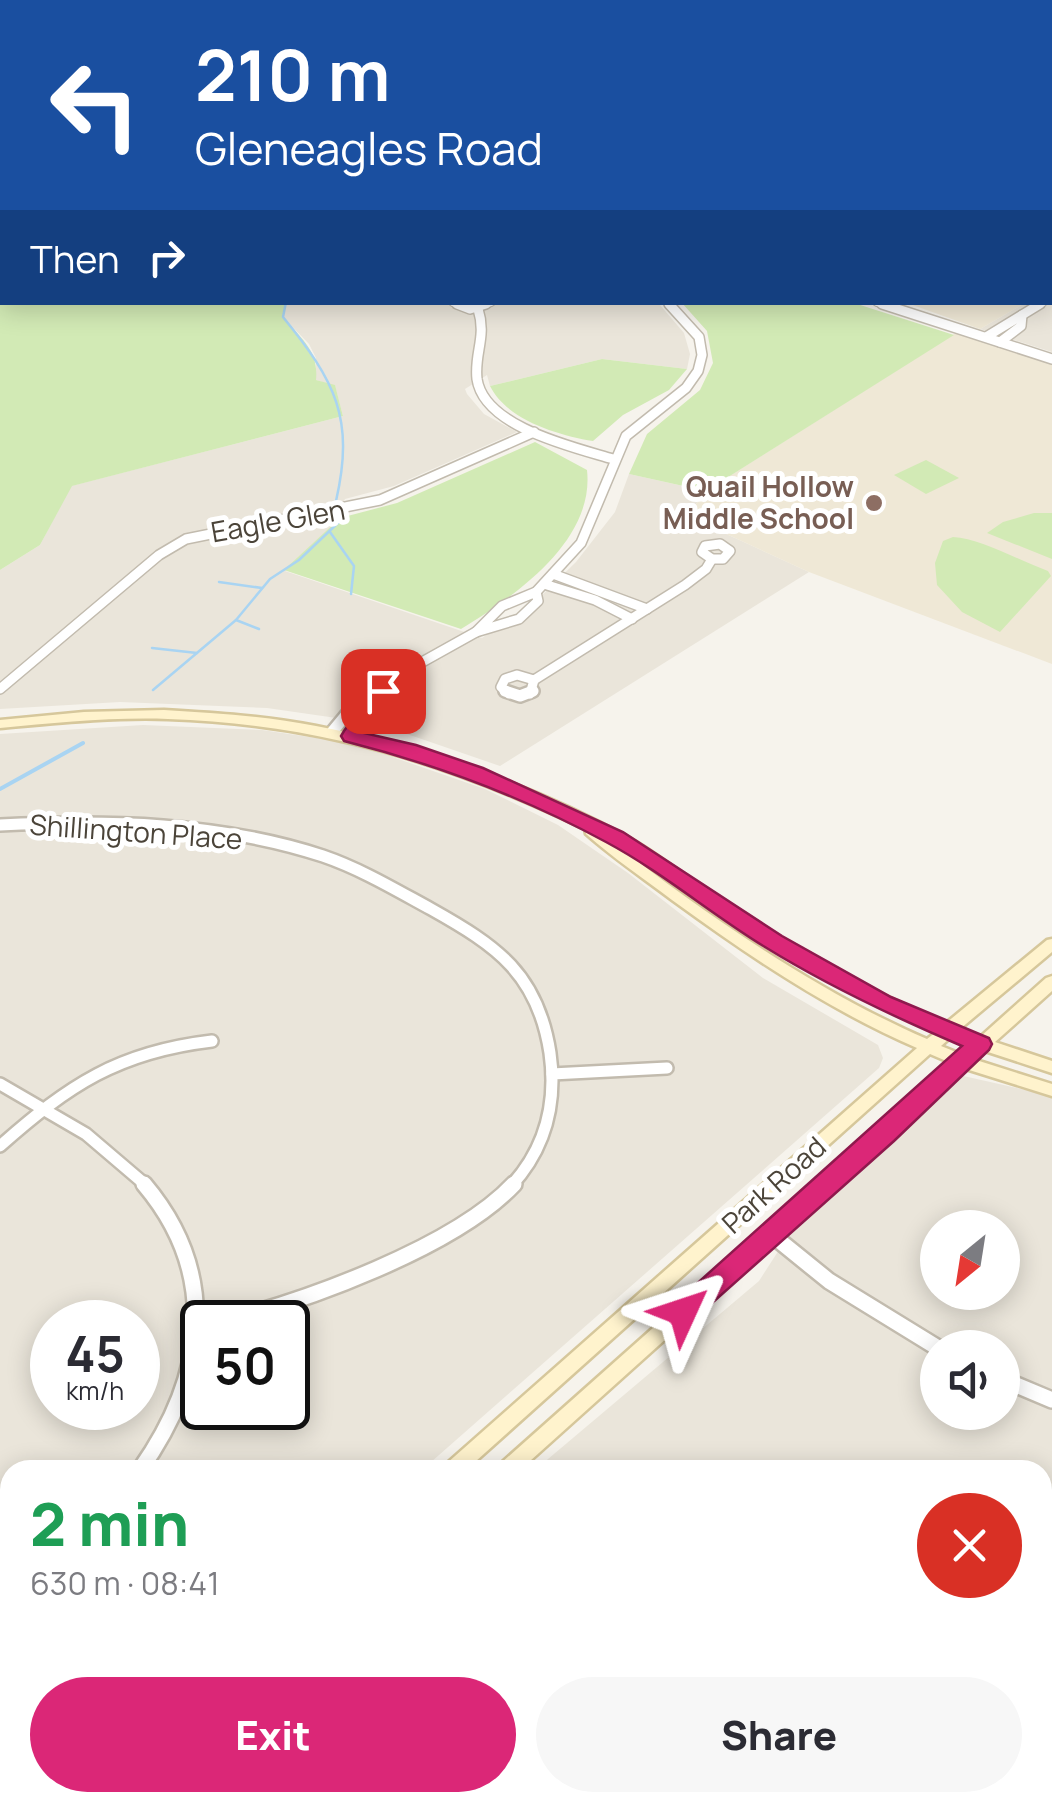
<!DOCTYPE html>
<html lang="en">
<head>
<meta charset="utf-8">
<style>
  body { margin:0; font-family:Manrope,sans-serif; background:#f7f7f7; color:#2b2b33; height:100vh; display:flex; flex-direction:column; font-size:38px; white-space:nowrap }
  * { box-sizing:border-box; margin:0 }
  p { font-size:32px; color:#7c7c81 }
  .icon { flex:none; width:55px; height:55px; fill:none; stroke:currentColor; stroke-width:2; stroke-linecap:round; stroke-linejoin:round }
  .map { position:relative; flex:1; overflow:hidden }
  .side { position:absolute; left:0px; top:1460px; width:1052px; height:352px; display:flex; flex-direction:column; background:#fff; border-radius:30px 30px 0 0; box-shadow:0 5px 25px #0003 }
  .side>* { flex:none }
  .hud { position:absolute; left:0px; top:0px; width:1052px; height:305px; box-shadow:0 5px 25px #0003; background:#1a4fa0; color:#fff; overflow:hidden }
  .needle { width:65px; rotate:210deg }
  .tools { position:absolute; left:920px; top:1210px; display:grid; gap:20px }
  .tools a { display:grid; place-items:center; width:100px; height:100px; border-radius:50%; background:#fff; box-shadow:0 5px 25px #0003; font-size:50px }
  .speed { position:absolute; left:30px; top:1300px; display:flex; gap:20px; font-size:50px; font-weight:700; text-align:center }
  .speed>* { display:grid; place-content:center; width:130px; height:130px; border-radius:50%; background:#fff; box-shadow:0 5px 25px #0003; line-height:1 }
  .speed small { font-size:25px; font-weight:400 }
  .speed .limit { border:5px solid #111; border-radius:15px; background:#fff; color:#111 }
  .pin { position:absolute; display:grid; place-items:center; width:85px; height:85px; color:#fff; margin:-42px; border-radius:20px; box-shadow:0 5px 15px #0006 }
  .me { position:absolute; width:110px; margin:-55px; rotate:48deg; stroke-linejoin:round; filter:drop-shadow(0 0 8px #0008) }
  .turn { display:flex; align-items:center; gap:35px; height:210px; padding:0 30px; font-size:45px }
  .turn .icon { width:130px; height:130px; stroke-width:2.5 }
  .turn b { display:block; font-size:70px; line-height:85px }
  .then { display:flex; align-items:center; height:95px; padding:0 30px; background:#0003; gap:20px; font-size:38px }
  .round { display:grid; place-items:center; flex:none; width:105px; height:105px; border-radius:52px; background:#f7f7f7 }
  .summary { display:flex; align-items:center; justify-content:space-between; height:170px; padding:0 30px }
  h1 { font-size:60px; font-weight:800; line-height:75px; color:#1e9e55 }
  .cta { display:flex; gap:20px; margin-top:auto; padding:20px 30px }
  .cta a { flex:1; height:115px; border-radius:60px; background:#db2777; color:#fff; font-size:40px; font-weight:800; line-height:115px; text-align:center }
  .cta a+a { background:#f7f7f7; color:#2b2b33 }
  .map>svg:first-child { display:block }
  .residential { fill:#eae5da; fill-rule:evenodd }
  .education { fill:#efe8d6 }
  .green { fill:#d2eab5 }
  .lines { fill:none; stroke-linecap:round; stroke-linejoin:round }
  .stream-far1 { stroke:#a9d4f2; stroke-width:2.5 }
  .stream { stroke:#a9d4f2; stroke-width:4 }
  .street-far3-casing { stroke:#c2bbae; stroke-width:10 }
  .street-far2-casing { stroke:#c2bbae; stroke-width:12 }
  .street-far1-casing { stroke:#c2bbae; stroke-width:16 }
  .street-casing { stroke:#c2bbae; stroke-width:20 }
  .secondary-casing { stroke:#d6c79b; stroke-width:5 }
  .street-far3 { stroke:#fff; stroke-width:8 }
  .street-far2 { stroke:#fff; stroke-width:9 }
  .street-far1 { stroke:#fff; stroke-width:11 }
  .street { stroke:#fff; stroke-width:15 }
  .secondary { fill:#fff3cd; fill-rule:evenodd }
  .route { fill:#db2777; stroke:#8e194d; stroke-width:2.5 }
  .education-dot { fill:#8d6e63; stroke:#fff; stroke-width:4 }
  .labels { text-anchor:middle; stroke-width:10; stroke-linejoin:round; paint-order:stroke }
  .education-label { font-size:28px; font-weight:bold; fill:#785e54; stroke:#fff; text-anchor:end }
  .street-label { font-size:28px; fill:#4b4439; stroke:#fff }
</style>
</head>
<body>
<div class="map">
<svg width="1052" height="1811" viewBox="0 0 1052 1811">
  <rect width="100%" height="100%" fill="#f6f3ec"/>
  <g class="residential">
    <polygon points="344,0 713,0 720,2 344,2"/>
    <polygon points="743,0 1052,0 1052,187 1050,2"/>
    <polygon points="1052,286 1052,352 980,329 1025,303 1050,302"/>
    <polygon points="286,303 663,303 660,305 684,333 690,354 687,369 602,359 490,386 487,375 465,389 467,394 484,414 517,432 394,486 345,499 336,516 340,518 285,571 482,638 534,603 576,562 615,512 629,474 706,491 687,516 809,572 500,766 378,724 267,708 120,702 0,709 0,570 40,545 71,486 343,416 335,386 316,380 316,358 309,344 283,317"/>
    <path d="M143,725L262,730L330,740L384,754L485,789L558,825L628,873L763,978L878,1045L883,1058L879,1068L422,1470H10V1802L32,1803L0,1811V734ZM52,1322H138V1408H52ZM202,1322H288V1408H202Z"/>
    <path d="M959,1075L1052,1096V1811H229L235,1802H1042V1470H535L759,1281L797,1222ZM938,1228H1002V1292H938ZM938,1348H1002V1412H938Z"/>
  </g>
  <g class="education">
    <polygon points="907,303 1025,303 980,329"/>
    <polygon points="959,331 1052,361 1052,664 809,572 687,516 706,491"/>
  </g>
  <g class="green">
    <path d="M0,0L344,2H2V302L286,303L283,317C301,339 319,350 316,380L335,385L343,416L72,486L40,545L0,570Z"/>
    <polygon points="682,303 854,303 954,335 706,491 629,474 647,434 700,390 713,363 707,331"/>
    <path d="M602,359L687,369L669,390L623,415L593,441C557,435 507,420 490,386Z"/>
    <path d="M535,442L587,470C595,541 514,597 461,629L284,570L340,518L397,503Z"/>
    <polygon points="926,460 959,478 926,494 894,475"/>
    <polygon points="1034,513 1052,513 1052,559 987,533 1003,522"/>
    <path d="M953,537C980,538 1020,561 1048,571L1051,576L1000,632L962,612L937,585L935,563L943,541Z"/>
  </g>
  <g class="lines">
    <g class="stream-far1">
      <path d="M286,302L283,317C335,381 355,418 336,501"/>
      <polyline points="330,532 354,566 351,594"/>
      <polyline points="219,582 262,588"/>
      <polyline points="236,620 259,629"/>
      <polyline points="152,648 197,653"/>
      <polyline points="153,690 236,620 270,579 299,560 340,521"/>
    </g>
    <polyline class="stream" points="0,789 83,743"/>
    <g class="street-far3-casing">
      <g id="street-far3">
        <polyline points="730,0 737,2"/>
        <polyline points="453,302 463,306"/>
        <polyline points="668,302 672,306"/>
        <polyline points="877,302 890,306"/>
        <polyline points="479,306 491,302"/>
        <polyline points="1036,306 1043,302"/>
      </g>
    </g>
    <g class="street-far2-casing">
      <g id="street-far2">
        <polyline points="457,304 470,309 486,304"/>
        <polyline points="882,304 1052,359"/>
        <path d="M478,309C487,337 474,353 477,379C484,427 573,447 613,459"/>
        <polyline points="1022,315 1040,304"/>
        <polyline points="986,337 1022,315 1021,326 1000,342"/>
        <polygon points="720,544 730,551 723,559 712,559 702,552 705,546"/>
        <polyline points="553,574 647,609"/>
        <polyline points="544,584 595,600 632,619"/>
        <polyline points="536,592 581,543 626,436 686,388 698,371 702,355 699,337 669,304"/>
        <polygon points="536,592 538,601 519,619 476,632 502,606"/>
        <polyline points="390,680 476,632"/>
        <polyline points="534,680 685,585 706,569 712,559"/>
        <polyline points="0,689 159,555 186,539 380,500 534,432"/>
        <polyline points="364,694 390,680 381,694"/>
        <polyline points="509,694 501,687 505,679 517,675 534,680"/>
        <polyline points="530,694 534,680"/>
      </g>
    </g>
    <g class="street-far1-casing">
      <g id="street-far1">
        <polyline points="505,691 520,696 533,691"/>
        <polyline points="332,732 366,691"/>
        <polyline points="351,736 382,691"/>
        <path d="M0,825C107,820 220,822 323,856C361,869 396,890 431,909C497,946 538,974 550,1053C557,1103 545,1149 511,1186"/>
        <polyline points="552,1074 667,1068"/>
        <polyline points="0,1084 86,1134 147,1186"/>
        <path d="M0,1146C69,1085 118,1052 212,1041"/>
      </g>
    </g>
    <g class="street-casing">
      <g id="street">
        <polyline points="771,1234 829,1281 938,1348"/>
        <path d="M220,1322C304,1302 455,1247 514,1184"/>
        <polyline points="1002,1379 1052,1400"/>
        <path d="M140,1470C205,1378 221,1275 144,1184"/>
        <polyline points="0,1584 10,1579"/>
        <polyline points="826,1802 839,1811"/>
        <polyline points="387,1811 392,1802"/>
        <polyline points="1029,1811 1030,1802"/>
      </g>
    </g>
    <g class="secondary-casing">
      <g id="secondary">
        <path d="M164,710C215,713 266,716 316,726C422,746 536,786 631,839C666,859 697,886 731,908C800,952 871,992 946,1023L1047,940L1052,939V952L960,1029L980,1037L1046,978L1052,976V991L995,1042L1052,1061V1073L985,1051L976,1060L1052,1084V1096L966,1069L520,1470H497L500,1464L951,1063L930,1054L466,1470H443L446,1464L917,1048C829,1010 749,956 672,900C643,878 613,858 586,834L585,829C448,763 321,724 168,719C112,717 56,723 0,728V720L84,712ZM614,843C651,863 682,891 717,913C786,959 860,1000 936,1032L927,1039C820,993 706,915 614,843ZM950,1038L970,1046L961,1054L941,1046Z"/>
        <polygon points="60,1802 94,1802 88,1811 55,1811"/>
        <polygon points="146,1802 169,1802 165,1811 142,1811"/>
        <polygon points="187,1802 211,1802 207,1811 183,1811"/>
      </g>
    </g>
    <use href="#street-far3" class="street-far3"/>
    <use href="#street-far2" class="street-far2"/>
    <use href="#street-far1" class="street-far1"/>
    <use href="#street" class="street"/>
    <use href="#secondary" class="secondary"/>
  </g>
  <path class="route" d="M383,685L393,691L364,733L416,745L483,768L623,832L782,936L891,997L989,1038L992,1044L989,1050L894,1141L693,1320L683,1324L673,1320L669,1312L673,1305L962,1046C894,1017 828,986 765,947C711,914 662,872 606,842C523,797 435,764 344,741L341,736L344,731L376,687Z"/>
  <circle class="education-dot" cx="874" cy="503" r="10"/>
  <g class="labels">
    <g class="education-label">
      <text x="854" y="497">Quail Hollow<tspan x="854" dy="32">Middle School</tspan></text>
    </g>
    <g class="street-label">
      <text transform="translate(278 521) rotate(-10)" y="10">Eagle Glen</text>
      <text transform="translate(136 832) rotate(4)" y="10">Shillington Place</text>
      <text transform="translate(774 1185) rotate(-42)" y="10">Park Road</text>
    </g>
  </g>
</svg>
<div class="tools">
<a><svg class="needle" viewBox="-14 -14 28 28"><path d="M0-13l5 13h-10z" fill="#e53935"/><path d="M0 13l5-13h-10z" fill="#7c7c81"/></svg></a>
<a><svg class="icon" aria-label="sound" viewBox="0 0 24 24"><path d="M4 9h4l5-4v14l-5-4H4zM17 9q2 3 0 6"/></svg></a>
</div>
<div class="speed"><div>45<small>km/h</small></div><div class="limit">50</div></div>
<div class="pin" style="left:383px;top:691px;background:#d93025"><svg class="icon" aria-label="arrive" viewBox="0 0 24 24"><path d="M6 21V4h12l-3 4 3 4H6"/></svg></div>
<svg class="me" style="left:683px;top:1312px" viewBox="-20 -20 40 40"><path d="M0-17L14 15 0 8-14 15z" fill="#db2777" stroke="#fff" stroke-width="4"/></svg>
<div class="hud">
<div class="turn"><svg class="icon" aria-label="left" viewBox="0 0 24 24"><path d="M17 20v-9H6M10 6l-5 5 5 5"/></svg><div><b>210 m</b>Gleneagles Road</div></div>
<div class="then">Then<svg class="icon" aria-label="right" viewBox="0 0 24 24"><path d="M7 20v-9h11M14 6l5 5-5 5"/></svg></div>
</div>
<section class="side">
<div class="summary"><div><h1>2 min</h1><p>630 m · 08:41</p></div><a class="round" style="background:#d93025;color:#fff"><svg class="icon" aria-label="close" viewBox="0 0 24 24"><path d="M6 6l12 12M18 6L6 18"/></svg></a></div>
<div class="cta"><a>Exit</a><a>Share</a></div>
</section>
</div>
</body>
</html>
